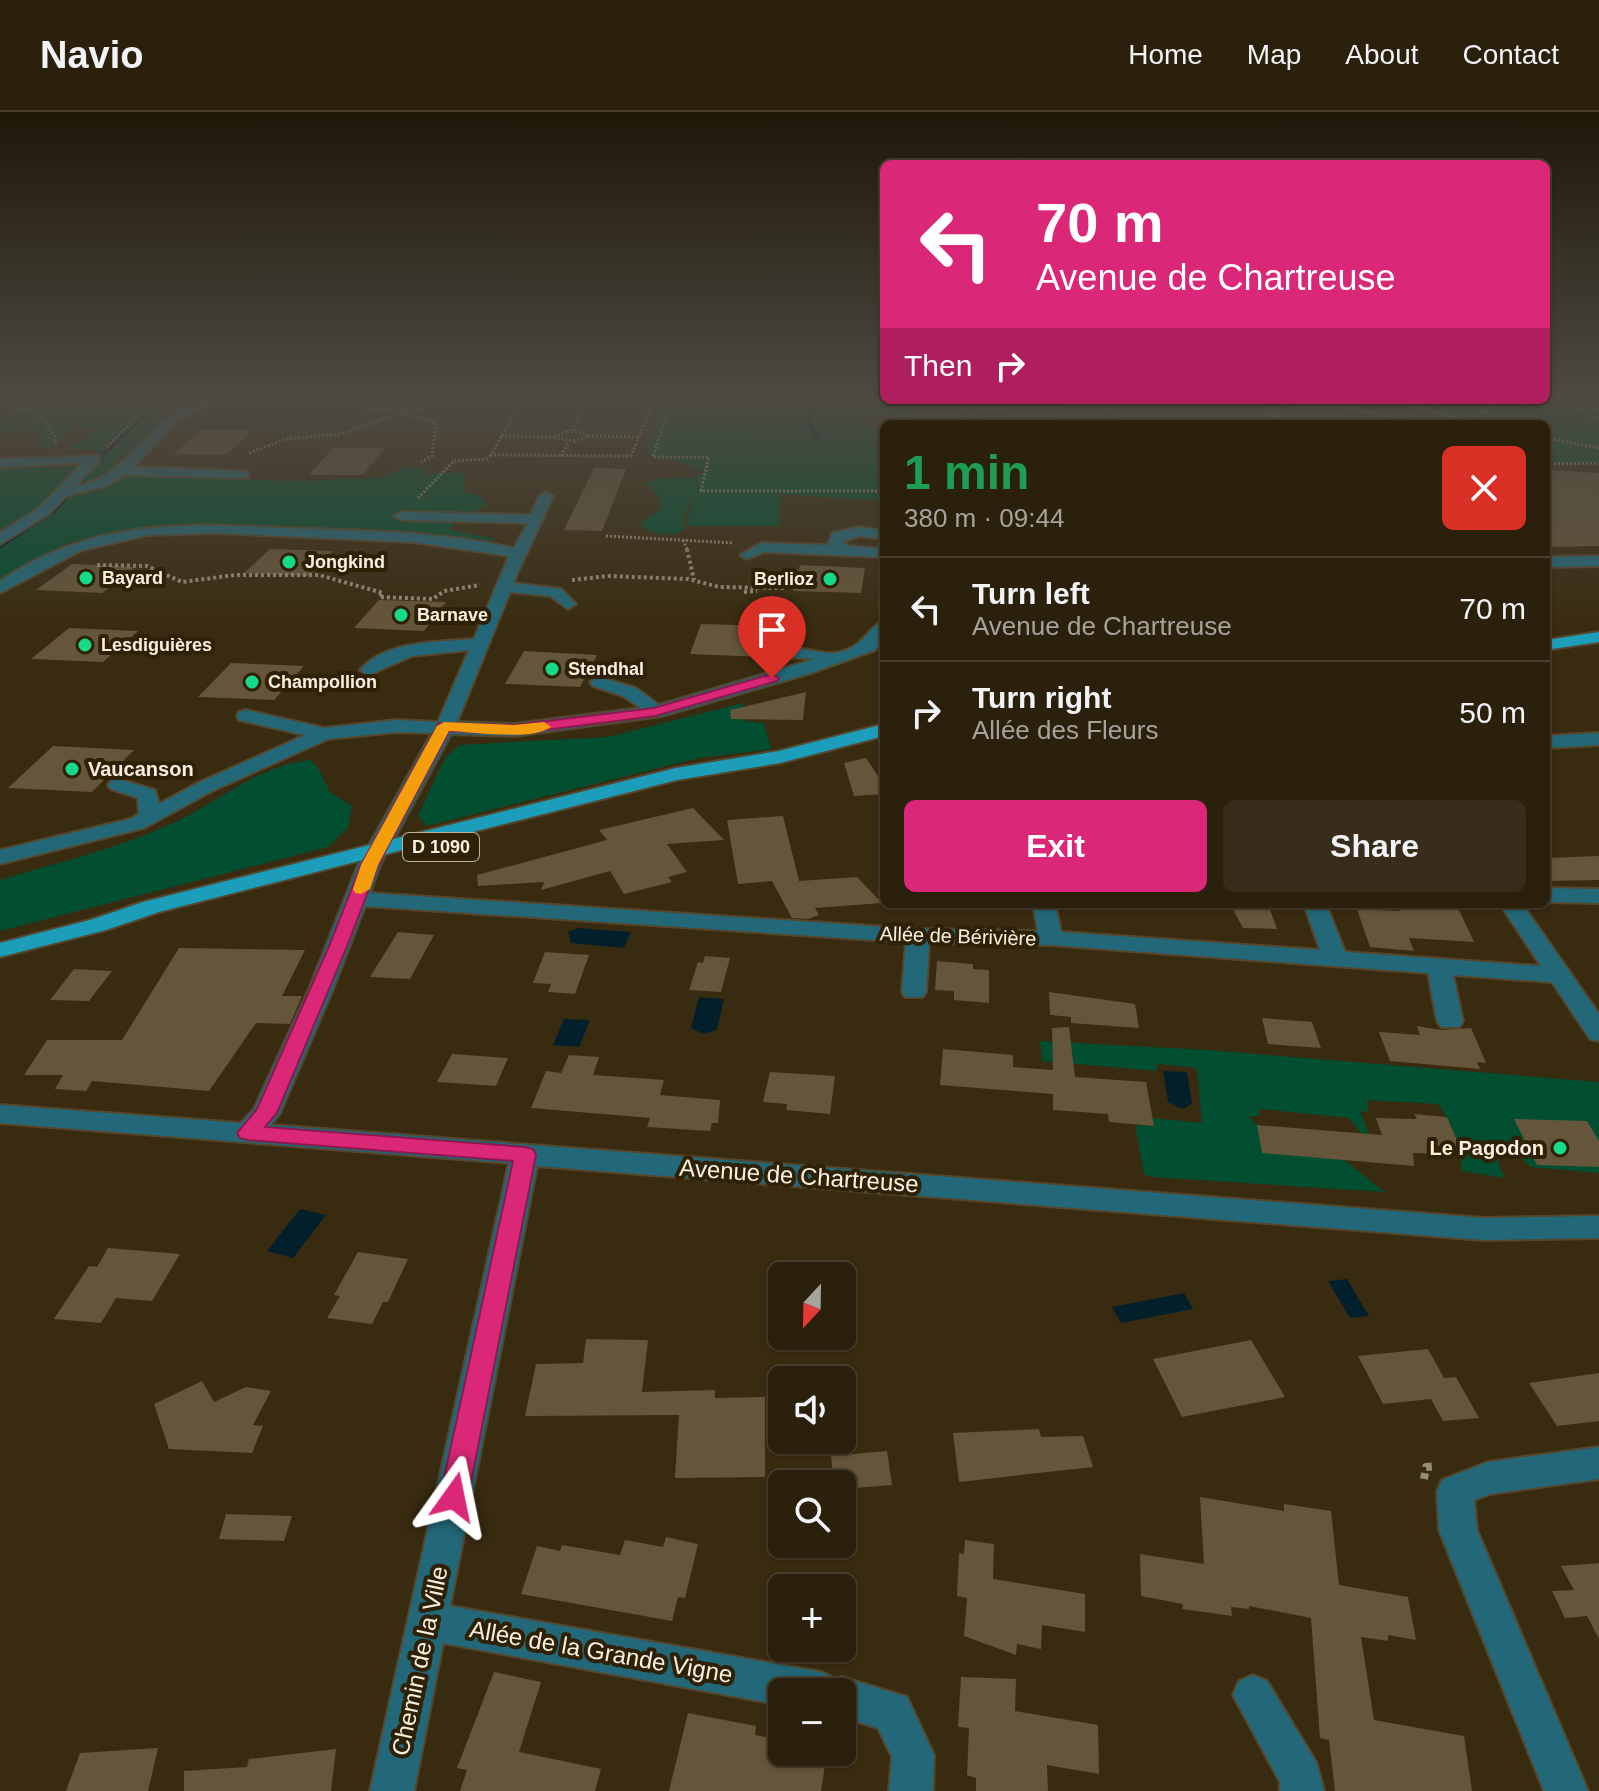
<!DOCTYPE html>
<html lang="en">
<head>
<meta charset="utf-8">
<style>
  body { margin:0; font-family:Helvetica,sans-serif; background:#372d1a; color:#f1f3f6; height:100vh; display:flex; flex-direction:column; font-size:30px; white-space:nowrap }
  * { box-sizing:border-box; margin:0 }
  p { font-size:26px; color:#a6a39d }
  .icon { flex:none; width:44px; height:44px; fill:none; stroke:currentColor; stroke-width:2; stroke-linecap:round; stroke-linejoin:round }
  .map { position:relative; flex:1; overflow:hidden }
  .side { position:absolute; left:880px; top:308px; width:670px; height:488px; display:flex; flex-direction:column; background:#2b200c; border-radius:12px; box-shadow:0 2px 6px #0004,0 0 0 2px #473e2d }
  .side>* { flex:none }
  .hud { position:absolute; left:880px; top:48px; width:670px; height:244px; border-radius:12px; box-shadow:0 2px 6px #0004,0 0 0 2px #473e2d; background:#db2777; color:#fff; overflow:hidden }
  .needle { width:52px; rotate:202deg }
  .controls { position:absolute; left:768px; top:1150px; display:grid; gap:16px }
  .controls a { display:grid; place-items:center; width:88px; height:88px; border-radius:12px; background:#2b200c; box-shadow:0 2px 6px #0004,0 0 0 2px #473e2d; font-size:40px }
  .pin { position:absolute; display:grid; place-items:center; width:68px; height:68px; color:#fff; margin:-82px -34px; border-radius:50% 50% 50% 0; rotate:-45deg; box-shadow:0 0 8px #0007 }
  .pin .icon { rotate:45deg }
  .me { position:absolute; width:88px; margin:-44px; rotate:12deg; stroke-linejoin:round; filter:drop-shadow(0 0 6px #0008) }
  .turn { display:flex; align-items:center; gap:28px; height:168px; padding:0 24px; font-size:36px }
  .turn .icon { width:104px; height:104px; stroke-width:2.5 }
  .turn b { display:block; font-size:56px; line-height:68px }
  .then { display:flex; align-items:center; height:76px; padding:0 24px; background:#0003; gap:16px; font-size:30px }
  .round { display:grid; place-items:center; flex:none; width:84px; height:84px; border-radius:12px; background:#372d1a }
  .headline { display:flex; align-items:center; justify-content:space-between; height:136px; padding:0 24px }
  h1 { font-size:48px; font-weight:700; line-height:60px; color:#1e9e55 }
  .button { display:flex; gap:16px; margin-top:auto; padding:16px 24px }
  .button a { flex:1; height:92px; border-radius:12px; background:#db2777; color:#fff; font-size:32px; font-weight:700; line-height:92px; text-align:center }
  .button a+a { background:#372d1a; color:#f1f3f6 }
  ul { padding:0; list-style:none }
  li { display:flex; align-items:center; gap:24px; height:104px; padding:0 24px; border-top:2px solid #473e2d }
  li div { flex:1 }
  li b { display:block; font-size:30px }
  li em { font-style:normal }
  header { display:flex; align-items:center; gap:48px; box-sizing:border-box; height:112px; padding:0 40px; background:#2b200c; border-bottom:2px solid #473e2d }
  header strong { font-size:38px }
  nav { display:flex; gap:44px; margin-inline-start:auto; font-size:28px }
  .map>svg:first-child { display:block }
  .green { fill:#024e30 }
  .water { fill:#02202b }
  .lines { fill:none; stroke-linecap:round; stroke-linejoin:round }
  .stream { stroke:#02202b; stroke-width:5 }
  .building { fill:#65553a }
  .minor-casing { stroke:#54472d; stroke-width:4 }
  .major-casing { stroke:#54472d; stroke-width:4 }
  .path-far2 { stroke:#978c76; stroke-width:3; stroke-dasharray:2 2; stroke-linecap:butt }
  .path-far1 { stroke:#978c76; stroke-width:4; stroke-dasharray:3 3; stroke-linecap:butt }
  .path { stroke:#978c76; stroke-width:8; stroke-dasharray:6 6; stroke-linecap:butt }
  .minor { fill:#226879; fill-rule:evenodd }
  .major { fill:#1c9eba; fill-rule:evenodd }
  .route { fill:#db2777; stroke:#8e194d; stroke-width:2 }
  .slow { fill:#f59e0b }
  .poi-dot { fill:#16d989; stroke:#2f2106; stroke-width:3 }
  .labels { text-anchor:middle; stroke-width:8; stroke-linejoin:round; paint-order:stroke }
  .far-poi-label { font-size:18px; font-weight:bold; fill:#f9f0e0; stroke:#2f2106; text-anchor:start }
  .shield { fill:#2f2106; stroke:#bcb29f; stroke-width:2 }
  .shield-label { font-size:18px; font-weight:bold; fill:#f9f0e0 }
  .poi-label { font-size:20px; font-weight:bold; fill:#f9f0e0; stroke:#2f2106; text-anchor:start }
  .street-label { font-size:20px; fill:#f9f0e0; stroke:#2f2106 }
  .near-street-label { font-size:24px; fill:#f9f0e0; stroke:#2f2106 }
</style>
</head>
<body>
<header>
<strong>Navio</strong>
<nav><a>Home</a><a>Map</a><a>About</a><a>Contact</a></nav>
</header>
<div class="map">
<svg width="1599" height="1679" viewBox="0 0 1599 1679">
  <rect width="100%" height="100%" fill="#392b10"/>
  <g class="green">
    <path d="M13,285H196L170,297L163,303L160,314L113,351L115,354L179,365L295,369L380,366L405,356H426L424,362L463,360L465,380L481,385L487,393L455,410L450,418L495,427L483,433L344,420L132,419L70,430L0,468V354C37,353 68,364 100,342L96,338L69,337L73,331H83L96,316H74L53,336L43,335L37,318L0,319V305L12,299L15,293L7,288Z"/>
    <path d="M662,285H884V288H1098L1055,295L865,304L857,311L883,320L884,389L780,382L779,414H686L693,383L687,395L683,419C670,425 654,422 642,415V410L661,397C662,383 652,379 644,371L662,366H695L703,359L688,352L646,342Z"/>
    <polygon points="1546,285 1599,285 1599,351 1546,351 1546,312 1382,312 1470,288 1546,288"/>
    <polygon points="743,591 745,609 764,611 771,637 699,646 426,714 418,703 445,646 459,633 608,625"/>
    <path d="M310,648L317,654L330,680L352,694L348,716L328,735L0,819V768C57,751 116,737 171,712C218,691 256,654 310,648Z"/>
    <path d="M1040,929L1207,938L1599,970V1061L1530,1055L1514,1038L1494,1041L1505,1066L1462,1059C1460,1034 1454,1013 1438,992L1367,988L1368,1000L1360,999L1369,1022L1361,1021L1349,1006L1259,997V1004L1248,1005L1257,1013L1343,1047L1385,1080L1153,1065L1144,1062L1135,1013L1153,1014V1006L1202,1011L1197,956L1157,952V959L1042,949Z"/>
  </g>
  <g class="water">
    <polygon points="578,816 631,820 624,836 571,831 568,820"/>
    <polygon points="699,885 724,887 717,918 703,922 691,916"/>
    <polygon points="564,907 590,908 579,935 553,933"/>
    <polygon points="1163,959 1187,960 1192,992 1182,997 1168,990"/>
    <polygon points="300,1097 326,1103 293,1146 267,1139"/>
    <polygon points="1347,1167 1369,1204 1350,1206 1328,1169"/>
    <polygon points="1184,1181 1193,1197 1121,1211 1112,1195"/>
  </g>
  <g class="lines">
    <g class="stream">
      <polyline points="773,286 775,291 816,297"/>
      <polyline points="1095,288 1108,308"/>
      <polyline points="1510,288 1532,301"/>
      <polyline points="841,290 884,287"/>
      <polyline points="817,325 809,310 816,297 828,294"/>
      <polyline points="100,345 162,285"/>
      <polyline points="76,374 93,355"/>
      <polyline points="0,434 55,397 67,384"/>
    </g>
  </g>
  <g class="building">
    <polygon points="202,318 253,318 226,343 173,342"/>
    <polygon points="333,336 385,336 363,363 309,363"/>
    <polygon points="594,356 626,357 602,419 564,418"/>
    <polygon points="1546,358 1599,361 1599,434 1546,435"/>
    <polygon points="270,437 333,439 309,464 244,461"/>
    <polygon points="72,452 135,455 102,481 36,478"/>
    <polygon points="800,453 865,456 861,481 793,479"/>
    <polygon points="379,488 446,490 424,519 354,516"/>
    <polygon points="701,512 772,514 764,545 690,542"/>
    <polygon points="69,516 138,519 103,550 31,547"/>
    <polygon points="524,539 597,543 580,575 505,572"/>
    <polygon points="231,551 304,554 274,588 198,585"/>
    <polygon points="806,580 803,608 731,607 730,598"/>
    <polygon points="53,634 134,638 92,680 8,676"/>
    <polygon points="866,646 884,673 884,682 854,684 844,651"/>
    <polygon points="693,696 724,728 667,732 687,760 668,765 672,770 624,782 610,759 541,778 544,770 478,774 477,763 607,728 599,718"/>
    <polygon points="783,704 799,769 857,765 882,791 815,796 819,803 808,807 792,806 772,769 738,772 727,708"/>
    <polygon points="1599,744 1599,768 1546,769 1546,746"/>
    <polygon points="1230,792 1268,792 1277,817 1243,816"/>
    <polygon points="1399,794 1459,798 1474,830 1409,826 1414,839 1370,835 1357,797 1400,799"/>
    <polygon points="398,820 434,823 410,867 370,865"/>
    <polygon points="179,836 305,838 282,884 302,884 290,912 256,911 209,979 92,969 86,979 55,977 63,963 24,963 47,928 122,928"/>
    <polygon points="545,840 589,843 575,882 548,880 551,872 533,871"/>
    <polygon points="705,844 730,846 721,880 689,878 698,850 703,851"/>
    <polygon points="937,849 973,852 973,857 989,858 989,891 954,888 954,879 935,878"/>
    <polygon points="74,857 112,859 89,889 50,888"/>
    <polygon points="1049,880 1135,892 1139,916 1071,911 1071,905 1050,903"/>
    <polygon points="1262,906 1312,910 1321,936 1268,932"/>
    <polygon points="1417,914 1441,918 1471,916 1486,951 1477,950 1480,957 1390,949 1379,920 1420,923"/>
    <polygon points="1069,915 1075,965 1146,970 1154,1014 1109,1010 1108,1002 1053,998 1053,982 940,973 943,937 1013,943 1013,955 1053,958 1052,916"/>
    <polygon points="452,942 508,946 496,974 437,970"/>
    <polygon points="569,943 599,945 593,963 664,968 660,983 720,988 718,1011 712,1011 710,1019 647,1015 650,1006 531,996 546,959 561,961"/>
    <polygon points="770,960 835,964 830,1002 786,998 787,992 763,990"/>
    <polygon points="1414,1002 1447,1005 1460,1035 1435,1034 1437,1042 1413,1041 1414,1054 1262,1041 1257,1013 1382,1023 1376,1006 1417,1007"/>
    <polygon points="1514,1007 1587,1009 1599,1029 1599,1055 1537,1053"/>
    <polygon points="108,1136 180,1142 152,1189 116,1186 101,1211 54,1207 89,1154 97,1155"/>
    <polygon points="358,1140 408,1147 388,1190 383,1190 372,1212 327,1206 340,1184 334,1183"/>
    <polygon points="586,1227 648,1228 642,1280 715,1278 715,1286 765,1285 765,1365 675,1366 679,1303 525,1304 536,1252 583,1251"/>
    <polygon points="1251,1228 1285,1285 1182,1305 1153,1247"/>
    <polygon points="1428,1237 1444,1266 1456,1265 1479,1306 1443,1309 1431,1287 1383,1292 1358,1244"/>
    <polygon points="1599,1261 1599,1309 1557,1314 1529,1271"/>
    <polygon points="202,1269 214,1290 246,1275 271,1279 253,1313 263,1314 252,1341 169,1337 154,1292"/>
    <polygon points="1039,1317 1041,1325 1083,1324 1093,1355 959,1370 953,1321"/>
    <polygon points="887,1339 892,1373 842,1377 842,1372 834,1372 831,1344"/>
    <polygon points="1200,1385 1284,1399 1284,1392 1331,1399 1339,1473 1408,1485 1416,1528 1388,1523 1388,1529 1361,1525 1374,1608 1464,1624 1472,1679 1335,1679 1329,1628 1320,1626 1311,1506 1249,1494 1249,1497 1231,1495 1232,1504 1182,1497 1183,1492 1141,1484 1140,1442 1204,1452"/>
    <polygon points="226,1402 292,1404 284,1429 219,1427"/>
    <polygon points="666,1425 698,1432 685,1486 678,1485 672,1509 521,1482 537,1434 560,1439 562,1433 620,1443 625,1428 663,1435"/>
    <polygon points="965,1428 994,1432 993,1467 1085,1482 1085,1520 1042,1513 1041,1537 1017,1532 1016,1543 964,1524 967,1486 957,1484 959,1441 964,1442"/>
    <polygon points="1599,1451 1599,1527 1587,1504 1565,1506 1552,1479 1574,1478 1561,1454"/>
    <polygon points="494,1560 541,1570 519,1640 601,1657 595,1679 460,1679 467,1658 457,1656"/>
    <polygon points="961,1565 1016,1567 1015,1599 1098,1613 1099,1662 1047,1653 1048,1679 976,1679 976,1666 967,1663 969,1616 958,1615"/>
    <polygon points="688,1601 756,1614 755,1623 782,1628 782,1640 827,1640 821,1679 669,1679"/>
    <polygon points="158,1636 148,1679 66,1679 80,1641"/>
    <polygon points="336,1637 331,1679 184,1679 184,1659 247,1655 249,1647"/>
  </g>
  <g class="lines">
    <g class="minor-casing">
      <g id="minor">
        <polygon points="0,285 8,285 0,291"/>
        <path d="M209,285H226L178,309L133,355L243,359L248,360V366L124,363L106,374L66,384L50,401L0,432V421L40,395L83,351L0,355V347L99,344V350L75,374C118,368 138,329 169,304C180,295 195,290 209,285Z"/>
        <polygon points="1272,296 1285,307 1286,312 1189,310 1195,306 1271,306 1266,300"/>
        <polygon points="911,305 1123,307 1129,311 899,312"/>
        <path d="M546,380L553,384L513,471L561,477L576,492L568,497L550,484L510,480L457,610L514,612L641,596L623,584L593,574L590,570L599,565L636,576L659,593L815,547L774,544L771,540L774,536C794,532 812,541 831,541C861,541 868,514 884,509V525L875,538L808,562L662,604L514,624L451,622L380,753L370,781L918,817L1038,819L1033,792H1055L1061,820L1320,838L1304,792H1326L1345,840L1541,854L1500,792H1522L1599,902V929L1590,927L1552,870L1453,863L1463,909L1459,915H1441L1437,909L1428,861L1051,833L929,831L926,880L923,885H905L902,880L906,830L365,794L333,877L280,1001L271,1013L1484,1106L1599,1104V1126L1484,1128L537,1054L450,1494L821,1560L836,1567L842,1565L907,1585L934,1643L933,1679H889L892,1645L878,1616L842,1605V1580H782V1593L443,1531L414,1679H370L509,1051L0,1011V993L241,1011L254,997L309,877L358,753L432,621L397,620L328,627L212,679L144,716L0,752V738L130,707L139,702L138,686L111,677L108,673L111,669L118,667L155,678L159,692L198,671L305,623L239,608L237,604L239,600L246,598L324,616L397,608L438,610L469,538L412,544L369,563L360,558C386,528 438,530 474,527L509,444L412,430L216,421L148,423L82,438L0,481V469C101,401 198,413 313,417C381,419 448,421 514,436L528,411L401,408L394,404L401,400L531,403L539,384Z"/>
        <polygon points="860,415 884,419 884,427 860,424 842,430 849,434 884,437 884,445 764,440 747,447 740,443 761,431 828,433 832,421"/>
        <polygon points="1599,444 1599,454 1546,455 1546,445"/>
        <polygon points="1599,621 1599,633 1546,636 1546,624"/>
        <polygon points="1546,776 1599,777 1599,791 1546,790"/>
        <polygon points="1599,1335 1599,1367 1490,1382 1474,1388 1477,1418 1588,1679 1544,1679 1439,1418 1437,1379 1442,1368 1488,1350"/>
        <polygon points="1253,1563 1267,1569 1316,1650 1324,1679 1280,1679 1280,1670 1233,1583 1239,1569"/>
      </g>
    </g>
    <g class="major-casing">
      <g id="major">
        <polygon points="1599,520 1599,530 1546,538 1546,528"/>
        <polygon points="884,612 884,624 780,651 677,668 159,800 106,818 0,845 0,831 90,808 143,790 676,656 779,639"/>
      </g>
    </g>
    <g class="path-far2">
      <polyline points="672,285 653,345 709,345 701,379 884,379"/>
      <polyline points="786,285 782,290 802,293 892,289"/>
      <polyline points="1578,285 1599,286"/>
      <polygon points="522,288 653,290 631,344 491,343"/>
      <polyline points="1313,288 1329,291"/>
      <polyline points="1377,288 1396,292"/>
      <polyline points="1392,288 1480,312"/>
      <polyline points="1409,288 1444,292 1466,288"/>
      <polyline points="1466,288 1496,291"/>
      <polyline points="1292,294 1341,294 1393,306 1475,312"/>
      <polyline points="1352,295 1369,288"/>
      <polyline points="1573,296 1599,296"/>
      <polyline points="15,297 35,298 55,324 56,333"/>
      <polyline points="365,297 405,298 402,301 436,311 432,344 421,350"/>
      <polyline points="1579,297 1599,309"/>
      <polyline points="412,301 438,285"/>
      <polyline points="1469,308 1497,291 1509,288"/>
      <polygon points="567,319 582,320 588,324 575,329 553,326"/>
      <polyline points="573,319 586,289"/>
      <polyline points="501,324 553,325"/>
      <polyline points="588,324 639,325"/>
      <polyline points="1546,326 1599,336"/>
      <polyline points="107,335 158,285"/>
      <polyline points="249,341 286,327 340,322 402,301"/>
      <polyline points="561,344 569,330"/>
      <polyline points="1546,352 1599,351"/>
      <polyline points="418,386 454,349 487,347 491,343"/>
      <polyline points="606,424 734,431"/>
      <polyline points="683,428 688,439"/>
    </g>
    <g class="path-far1">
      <polyline points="687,437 694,468"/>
      <polyline points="97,453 147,454 182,470 235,463 319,463 383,481 379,485 433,487 444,479 480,473"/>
      <polyline points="572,468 608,464 688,467 719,475 786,476"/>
      <polyline points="744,480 757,479"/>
    </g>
    <polyline class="path" points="1424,1367 1426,1355 1436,1354"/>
    <use href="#minor" class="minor"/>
    <use href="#major" class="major"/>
  </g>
  <linearGradient id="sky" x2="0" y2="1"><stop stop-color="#1f1809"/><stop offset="0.55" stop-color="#4e4a42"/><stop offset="1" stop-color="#4e4a42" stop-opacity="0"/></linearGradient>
  <rect width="1599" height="520" fill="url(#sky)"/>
  <polygon class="route" points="772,562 779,566 777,569 655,604 514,622 449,619 378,753 348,832 277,1001 265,1015 525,1035 533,1037 536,1043 468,1385 464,1394 454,1397 444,1394 440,1385 513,1049 248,1028 240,1026 237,1021 257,997 330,832 361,753 439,611 514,613 654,596"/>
  <path class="slow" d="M444,610L514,613L544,610L551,615C533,629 473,620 449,619L378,753L370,777L361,782L355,781L353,777L361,753L437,614Z"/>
  <g class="poi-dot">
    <circle cx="289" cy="450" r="8"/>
    <circle cx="86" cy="466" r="8"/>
    <circle cx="830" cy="467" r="8"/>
    <circle cx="401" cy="503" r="8"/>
    <circle cx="85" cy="533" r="8"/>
    <circle cx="552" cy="557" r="8"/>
    <circle cx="252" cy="570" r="8"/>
    <circle cx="72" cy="657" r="8"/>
    <circle cx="1560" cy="1036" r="8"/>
  </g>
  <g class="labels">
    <g class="far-poi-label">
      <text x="305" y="456">Jongkind</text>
      <text x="102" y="472">Bayard</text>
      <text x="814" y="473" text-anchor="end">Berlioz</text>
      <text x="417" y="509">Barnave</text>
      <text x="101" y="539">Lesdiguières</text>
      <text x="568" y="563">Stendhal</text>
      <text x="268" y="576">Champollion</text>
    </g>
    <rect class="shield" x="403" y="721" width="76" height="28" rx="6"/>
    <g class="shield-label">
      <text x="441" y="741">D 1090</text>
    </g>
    <g class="poi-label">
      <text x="88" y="664">Vaucanson</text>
      <text x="1544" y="1043" text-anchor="end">Le Pagodon</text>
    </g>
    <g class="street-label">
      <text transform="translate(958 824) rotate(2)" y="7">Allée de Bérivière</text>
    </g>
    <g class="near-street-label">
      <text transform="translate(799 1064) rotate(4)" y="8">Avenue de Chartreuse</text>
      <text transform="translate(601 1540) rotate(10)" y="8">Allée de la Grande Vigne</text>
      <text transform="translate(420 1549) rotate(-78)" y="8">Chemin de la Ville</text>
    </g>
  </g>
</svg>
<div class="controls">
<a><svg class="needle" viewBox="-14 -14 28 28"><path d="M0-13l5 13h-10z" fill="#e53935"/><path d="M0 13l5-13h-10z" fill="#a6a39d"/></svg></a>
<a><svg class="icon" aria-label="sound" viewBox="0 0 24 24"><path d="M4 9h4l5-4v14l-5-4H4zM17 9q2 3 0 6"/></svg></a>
<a><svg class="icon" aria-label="search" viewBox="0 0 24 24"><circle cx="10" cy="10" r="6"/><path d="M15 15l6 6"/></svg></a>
<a>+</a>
<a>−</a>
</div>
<div class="pin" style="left:772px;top:566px;background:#d93025"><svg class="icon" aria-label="arrive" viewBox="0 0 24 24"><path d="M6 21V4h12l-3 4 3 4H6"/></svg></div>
<svg class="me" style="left:454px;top:1385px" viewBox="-20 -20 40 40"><path d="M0-17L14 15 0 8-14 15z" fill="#db2777" stroke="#fff" stroke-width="4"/></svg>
<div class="hud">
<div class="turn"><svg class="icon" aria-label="left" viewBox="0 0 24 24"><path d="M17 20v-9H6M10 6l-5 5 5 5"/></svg><div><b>70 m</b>Avenue de Chartreuse</div></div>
<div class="then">Then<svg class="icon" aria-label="right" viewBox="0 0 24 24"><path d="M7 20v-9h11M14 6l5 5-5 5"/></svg></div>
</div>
<section class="side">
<div class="headline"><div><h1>1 min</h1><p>380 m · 09:44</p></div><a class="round" style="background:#d93025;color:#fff"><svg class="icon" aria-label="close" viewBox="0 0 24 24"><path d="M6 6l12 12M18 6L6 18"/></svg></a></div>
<ul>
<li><svg class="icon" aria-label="left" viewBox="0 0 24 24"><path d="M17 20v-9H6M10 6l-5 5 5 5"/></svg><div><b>Turn left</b><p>Avenue de Chartreuse</p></div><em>70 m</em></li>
<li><svg class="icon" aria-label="right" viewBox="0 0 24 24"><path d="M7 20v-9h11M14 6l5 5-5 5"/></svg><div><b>Turn right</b><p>Allée des Fleurs</p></div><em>50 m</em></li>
</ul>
<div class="button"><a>Exit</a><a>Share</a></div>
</section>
</div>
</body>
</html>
